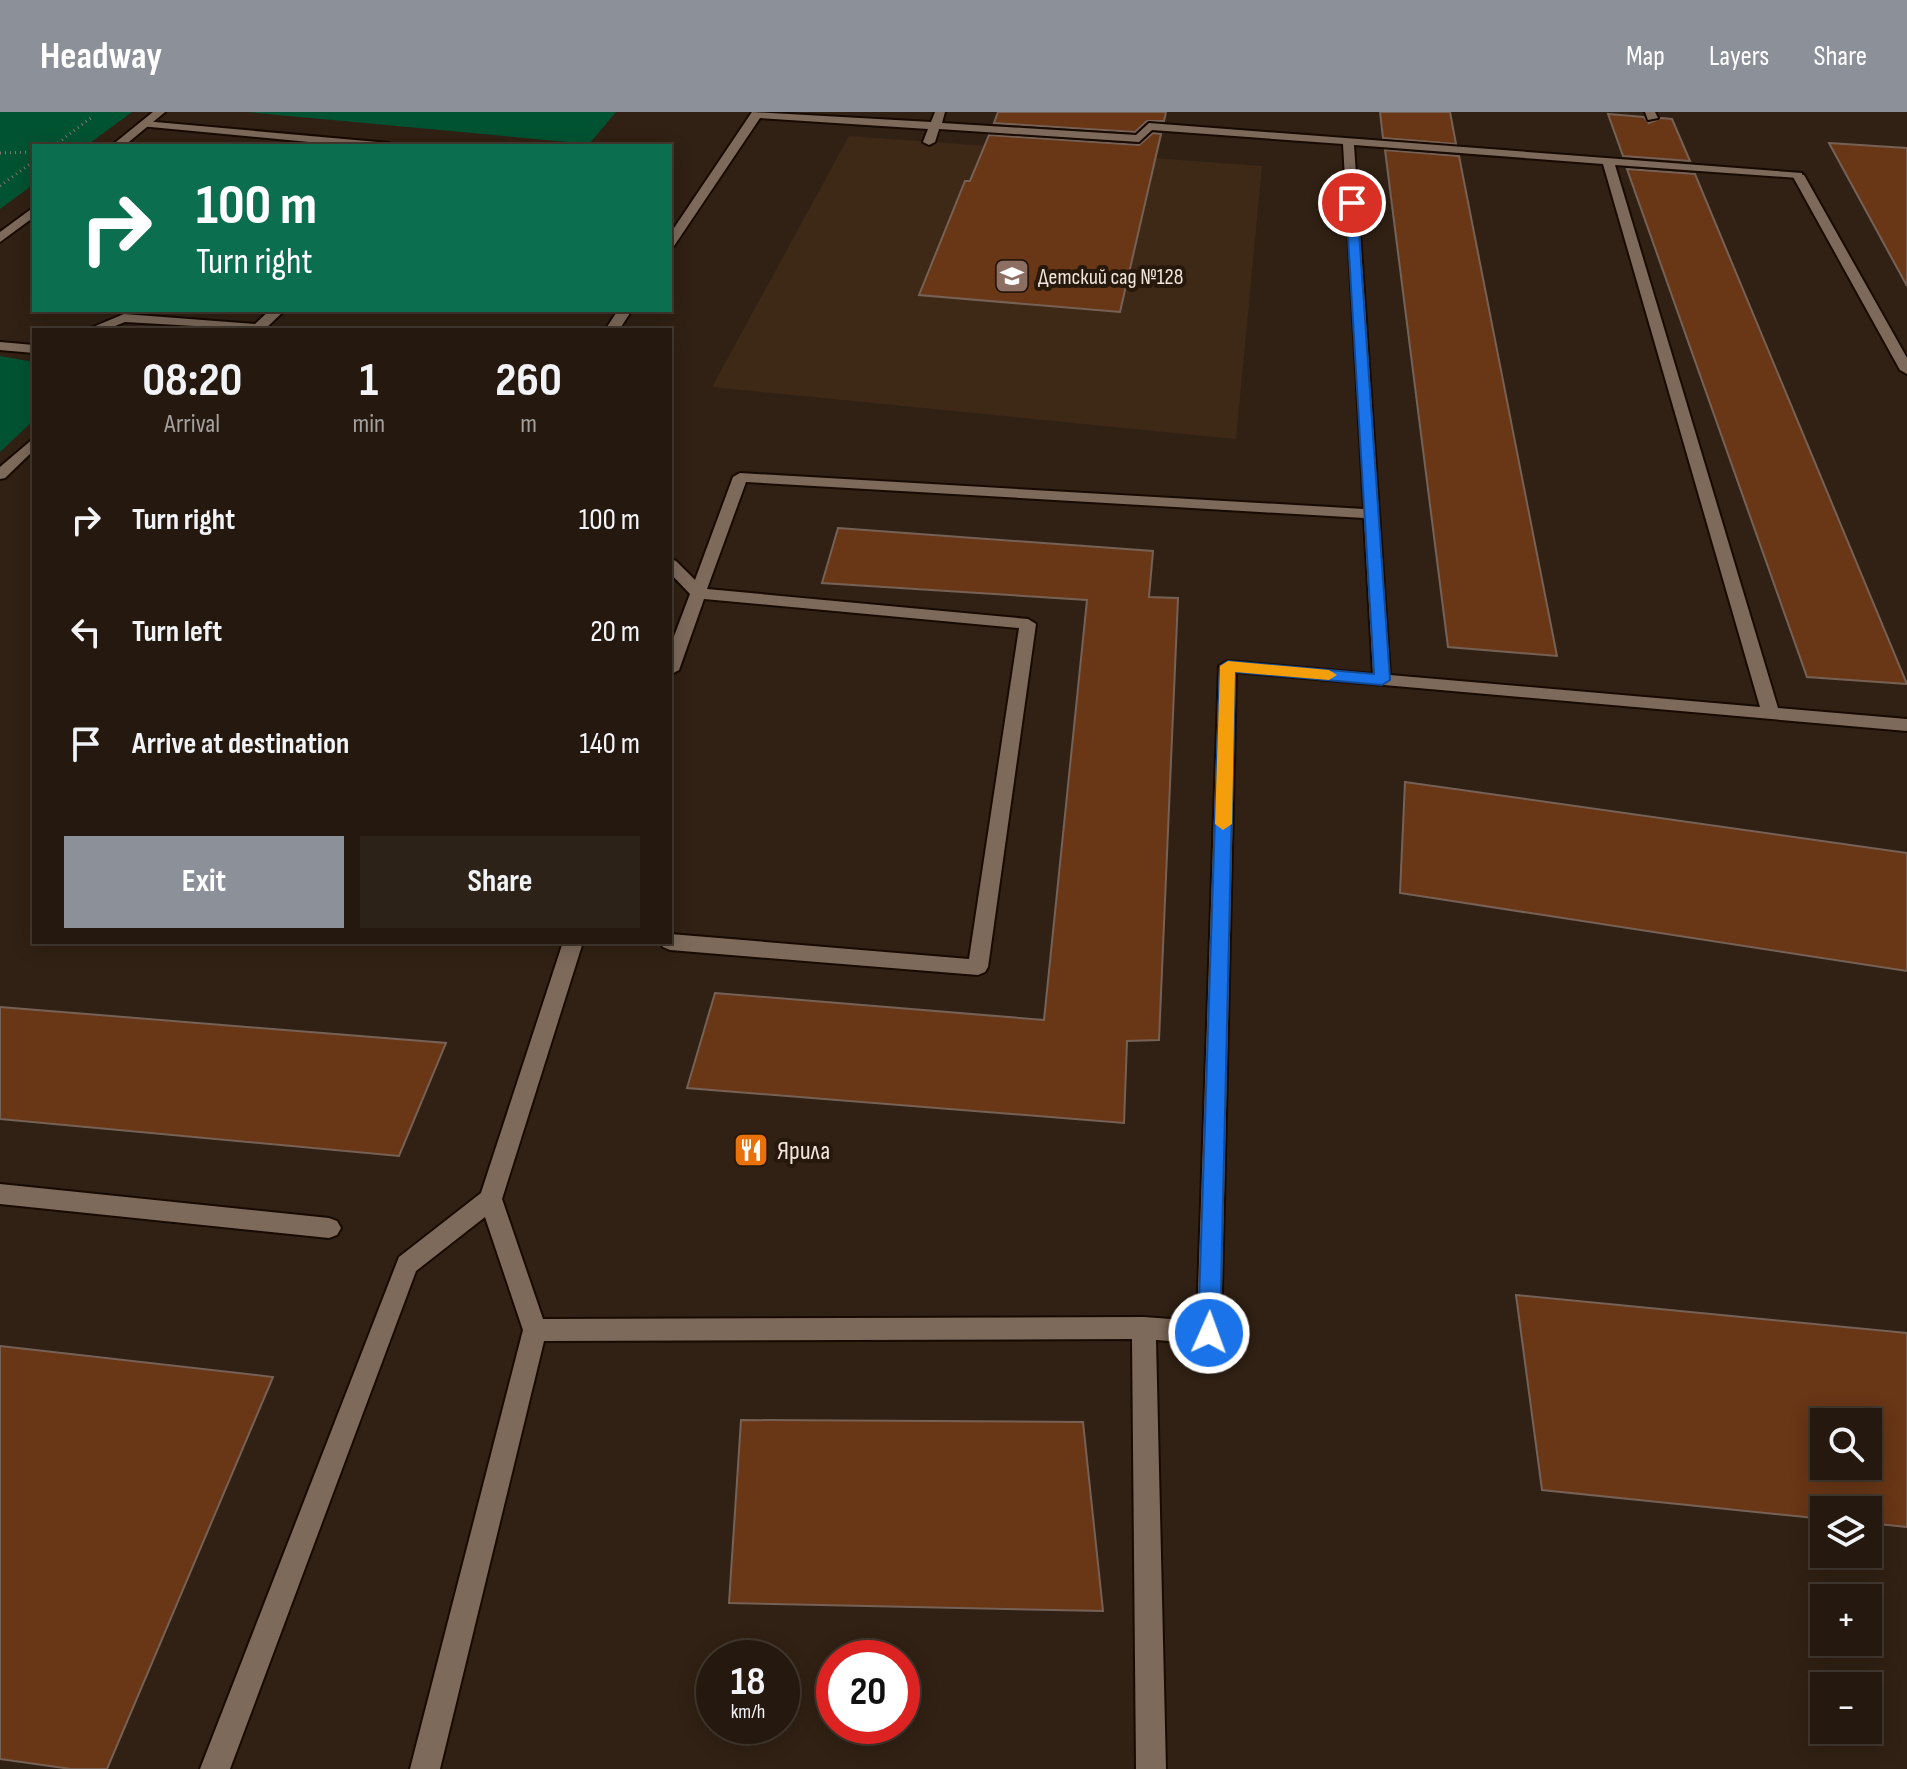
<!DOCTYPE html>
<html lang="en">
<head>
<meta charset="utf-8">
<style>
  body { margin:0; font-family:"Sofia Sans Condensed",sans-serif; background:#2d2218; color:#f1f3f6; height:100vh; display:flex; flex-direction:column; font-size:30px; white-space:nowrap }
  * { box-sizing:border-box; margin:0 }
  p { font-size:26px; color:#a3a09e }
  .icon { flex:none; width:44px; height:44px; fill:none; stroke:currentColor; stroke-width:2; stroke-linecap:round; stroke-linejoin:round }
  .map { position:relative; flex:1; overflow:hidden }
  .side { position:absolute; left:32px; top:216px; width:640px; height:616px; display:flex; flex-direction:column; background:#25190f; border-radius:0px; box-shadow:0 4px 20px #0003,0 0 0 2px #42382f }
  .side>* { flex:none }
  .banner { position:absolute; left:32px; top:32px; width:640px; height:168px; border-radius:0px; box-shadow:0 4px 20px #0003,0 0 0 2px #42382f; background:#0b6e4f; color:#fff; overflow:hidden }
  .tools { position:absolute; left:1810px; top:1296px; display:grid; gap:16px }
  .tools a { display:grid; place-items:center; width:72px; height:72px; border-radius:0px; background:#25190f; box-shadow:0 4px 20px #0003,0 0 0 2px #42382f; font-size:40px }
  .speed { position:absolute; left:696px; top:1528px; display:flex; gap:16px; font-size:40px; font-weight:700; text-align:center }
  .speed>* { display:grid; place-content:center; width:104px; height:104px; border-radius:50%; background:#25190f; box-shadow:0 4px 20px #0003,0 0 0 2px #42382f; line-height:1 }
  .speed small { font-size:20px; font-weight:400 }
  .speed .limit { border:12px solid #d22; background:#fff; color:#111 }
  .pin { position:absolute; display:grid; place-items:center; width:68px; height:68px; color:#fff; margin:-34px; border:4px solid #fff; border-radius:50%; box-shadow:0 2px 8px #0007 }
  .me { position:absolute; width:88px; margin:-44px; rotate:2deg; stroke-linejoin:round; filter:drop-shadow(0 0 6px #0008) }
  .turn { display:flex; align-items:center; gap:28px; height:168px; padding:0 32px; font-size:36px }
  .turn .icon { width:104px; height:104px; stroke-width:2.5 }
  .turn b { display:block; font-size:56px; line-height:68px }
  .eta { display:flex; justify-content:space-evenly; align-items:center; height:136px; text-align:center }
  .eta b { font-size:48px; font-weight:700; line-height:56px }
  .button { display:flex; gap:16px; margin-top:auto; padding:16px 32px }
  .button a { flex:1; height:92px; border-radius:0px; background:#8c9099; color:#fff; font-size:32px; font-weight:700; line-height:92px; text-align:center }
  .button a+a { background:#2d2218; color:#f1f3f6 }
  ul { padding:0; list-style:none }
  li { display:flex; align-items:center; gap:24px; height:112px; padding:0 32px }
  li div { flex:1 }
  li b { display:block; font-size:30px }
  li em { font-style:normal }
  header { display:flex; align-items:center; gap:48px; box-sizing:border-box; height:112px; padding:0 40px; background:#8c9099; color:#fff }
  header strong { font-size:38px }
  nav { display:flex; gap:44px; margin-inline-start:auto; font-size:28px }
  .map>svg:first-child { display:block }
  .built { fill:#3e2917 }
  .green { fill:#005332 }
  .building { fill:#693616; stroke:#766156; stroke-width:2; fill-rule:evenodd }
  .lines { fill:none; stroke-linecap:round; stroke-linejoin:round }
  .lane-casing { stroke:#180a01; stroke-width:4 }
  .street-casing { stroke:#180a01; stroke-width:4 }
  .path { stroke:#85776d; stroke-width:3; stroke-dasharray:1 4; stroke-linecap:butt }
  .lane { fill:#7d6a5b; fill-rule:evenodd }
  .street { fill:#7d6a5b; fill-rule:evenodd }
  .route { fill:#1a73e8; stroke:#114b97; stroke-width:2 }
  .slow { fill:#f59e0b }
  .labels { text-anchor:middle; stroke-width:8; stroke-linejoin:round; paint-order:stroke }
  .far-poi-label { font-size:22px; fill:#f0e5dd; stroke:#26180b; text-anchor:start }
  .poi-label { font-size:26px; fill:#f0e5dd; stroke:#26180b; text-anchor:start }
</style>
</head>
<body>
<header>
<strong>Headway</strong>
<nav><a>Map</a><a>Layers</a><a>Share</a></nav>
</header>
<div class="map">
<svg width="1907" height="1657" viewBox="0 0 1907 1657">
  <rect width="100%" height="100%" fill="#312114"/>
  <polygon class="built" points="849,24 1262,54 1236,327 712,275"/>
  <g class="green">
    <polygon points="0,0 132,0 86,34 34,34 34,72 0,97"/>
    <polygon points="247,0 616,0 589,32"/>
    <polygon points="0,244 34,250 34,308 0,340"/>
  </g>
  <g class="building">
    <polygon points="998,0 1166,0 1164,9 1147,9 1135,20 994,11"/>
    <polygon points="1380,0 1450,0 1456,32 1383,26"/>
    <polygon points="1608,2 1644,5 1649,11 1661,6 1672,7 1690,49 1623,44"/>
    <polygon points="1153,21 1161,22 1120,200 919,183 965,69 970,69 989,23 1139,33"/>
    <polygon points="1829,31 1907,36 1907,174"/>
    <polygon points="1385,38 1459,44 1557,544 1448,535"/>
    <polygon points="1627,57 1695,62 1907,572 1807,565"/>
    <polygon points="838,416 1153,439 1149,485 1178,486 1159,928 1127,929 1124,1011 687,976 715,881 1044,908 1087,488 822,471"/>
    <polygon points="1405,670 1907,741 1907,859 1400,781"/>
    <polygon points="0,895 446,931 399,1044 0,1007"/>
    <path d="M1516,1183L1907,1221V1415L1868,1411V1398H1824V1407L1542,1378ZM1824,1310H1868V1354H1824Z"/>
    <polygon points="0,1234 273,1265 107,1657 71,1657 0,1647"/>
    <polygon points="741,1308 1083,1310 1103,1499 729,1491"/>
  </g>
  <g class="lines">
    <g class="lane-casing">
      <g id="lane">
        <path d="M752,0L931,10L935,0H945L942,11L1136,23L1149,11L1802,61V65L1798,66L1615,53L1778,596L1907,607V619L1236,560L1221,1221L1218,1229L1209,1232L1156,1228L1166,1657H1136L1132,1227L544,1229L440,1657H410L523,1218L485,1105L416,1159L230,1657H200L399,1145L481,1081L563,830H583L502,1087L543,1207L1144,1205L1197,1209L1219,554L1228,549L1373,562L1364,406L746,370L707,477L1028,507L1036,512L988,855L985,860L978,863L670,838L663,835L660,830H670V822L969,847L1019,516L704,487L679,558L670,563V535L690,482L670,461V447L676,449L695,468L733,365L740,361L1364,397L1343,32L1152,18L1139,30L939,17L935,30L929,33L923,30L928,17L760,6L674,134L670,135V122ZM1354,33L1603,52L1760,595L1390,563Z"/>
        <polygon points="1645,0 1655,0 1658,6 1648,8"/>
        <polygon points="144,9 389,31 395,34 351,34 140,14 138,12"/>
        <polygon points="270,198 285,198 264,218 125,210 105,218 86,218 124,202 255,212"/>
        <polygon points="618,198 632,198 619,218 605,218"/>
        <polygon points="0,230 34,233 34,241 0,238"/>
        <polygon points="34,326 34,338 5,366 0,367 0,355"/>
        <polygon points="0,1072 329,1106 337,1109 341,1116 337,1123 329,1126 0,1092"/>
      </g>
    </g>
    <g class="street-casing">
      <g id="street">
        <polygon points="153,0 165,0 124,34 111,34"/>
        <polygon points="1794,61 1804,63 1907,246 1907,262 1900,258 1792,63"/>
        <polygon points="34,95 34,105 0,130 0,120"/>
      </g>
    </g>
    <g class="path">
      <polyline points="54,34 92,5"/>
      <polyline points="0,41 34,40"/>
      <polyline points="0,74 34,49"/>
    </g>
    <use href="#lane" class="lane"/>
    <use href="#street" class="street"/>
  </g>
  <polygon class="route" points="1352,88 1357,91 1390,568 1382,573 1235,560 1220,1221 1216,1228 1209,1231 1201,1228 1198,1221 1220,554 1228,549 1374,562 1346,91"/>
  <polygon class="slow" points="1228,549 1329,558 1337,563 1329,568 1235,560 1232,712 1223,718 1215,712 1220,554"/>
  <defs>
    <g id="school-square" transform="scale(1.8)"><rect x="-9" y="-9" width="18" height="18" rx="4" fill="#8d6e63" stroke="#26180b"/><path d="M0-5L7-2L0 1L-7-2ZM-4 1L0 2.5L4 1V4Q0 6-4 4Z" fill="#fff"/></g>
    <g id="restaurant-square" transform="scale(1.8)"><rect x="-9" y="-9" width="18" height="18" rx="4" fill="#e8710a" stroke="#26180b"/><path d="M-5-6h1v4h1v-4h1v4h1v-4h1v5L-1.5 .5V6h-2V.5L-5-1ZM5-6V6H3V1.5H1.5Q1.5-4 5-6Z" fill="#fff"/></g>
  </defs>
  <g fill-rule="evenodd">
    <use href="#school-square" x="1012" y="164"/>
    <use href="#restaurant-square" x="751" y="1038"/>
  </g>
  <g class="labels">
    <g class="far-poi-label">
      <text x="1038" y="172">Детский сад №128</text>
    </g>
    <g class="poi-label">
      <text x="777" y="1047">Ярила</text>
    </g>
  </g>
</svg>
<div class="tools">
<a><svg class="icon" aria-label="search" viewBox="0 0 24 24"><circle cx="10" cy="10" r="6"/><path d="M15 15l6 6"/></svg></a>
<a><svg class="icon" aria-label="layers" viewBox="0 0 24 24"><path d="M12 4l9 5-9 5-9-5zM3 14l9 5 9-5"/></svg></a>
<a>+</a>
<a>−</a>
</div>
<div class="speed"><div>18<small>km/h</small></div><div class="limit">20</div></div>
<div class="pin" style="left:1352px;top:91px;background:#d93025"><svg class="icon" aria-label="arrive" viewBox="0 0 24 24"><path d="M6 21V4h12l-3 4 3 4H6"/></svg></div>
<svg class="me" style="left:1209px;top:1221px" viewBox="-20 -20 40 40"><circle r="17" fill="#1a73e8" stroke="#fff" stroke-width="3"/><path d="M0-11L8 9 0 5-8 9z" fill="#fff"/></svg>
<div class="banner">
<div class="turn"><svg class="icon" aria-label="right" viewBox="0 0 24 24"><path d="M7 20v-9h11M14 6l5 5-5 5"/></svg><div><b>100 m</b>Turn right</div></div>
</div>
<section class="side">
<div class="eta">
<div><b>08:20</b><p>Arrival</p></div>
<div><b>1</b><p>min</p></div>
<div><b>260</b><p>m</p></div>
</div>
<ul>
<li><svg class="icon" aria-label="right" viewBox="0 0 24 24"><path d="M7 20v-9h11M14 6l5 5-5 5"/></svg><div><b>Turn right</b></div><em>100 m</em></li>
<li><svg class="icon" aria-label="left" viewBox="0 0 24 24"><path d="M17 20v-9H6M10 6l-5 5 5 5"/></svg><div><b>Turn left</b></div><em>20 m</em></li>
<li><svg class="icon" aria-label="arrive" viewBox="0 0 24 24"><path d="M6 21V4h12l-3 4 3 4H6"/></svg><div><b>Arrive at destination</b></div><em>140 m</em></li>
</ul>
<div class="button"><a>Exit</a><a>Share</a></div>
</section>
</div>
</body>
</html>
